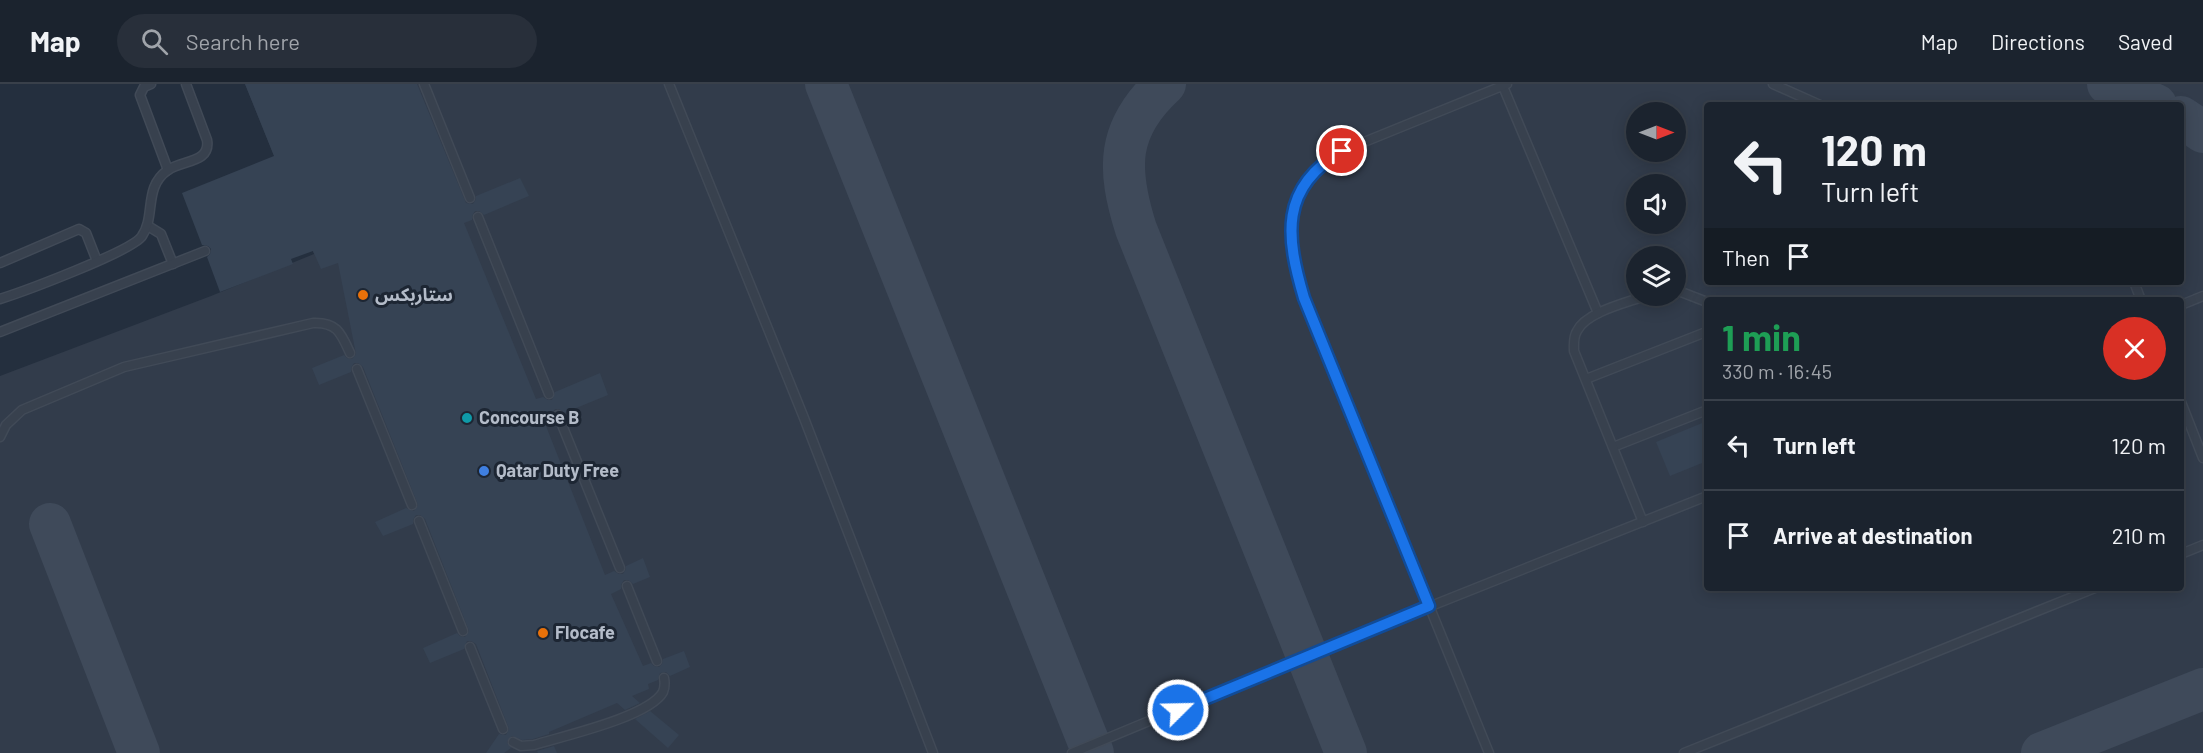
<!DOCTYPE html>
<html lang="en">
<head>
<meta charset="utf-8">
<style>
  body { margin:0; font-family:Barlow,"Noto Sans Arabic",sans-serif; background:#282f3a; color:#f1f3f6; height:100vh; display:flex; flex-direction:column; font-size:22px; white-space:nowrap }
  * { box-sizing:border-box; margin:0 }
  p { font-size:20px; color:#a0a4aa }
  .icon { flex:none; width:33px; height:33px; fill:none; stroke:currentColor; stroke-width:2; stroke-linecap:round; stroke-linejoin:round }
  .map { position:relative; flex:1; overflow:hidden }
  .sheet { position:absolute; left:1704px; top:213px; width:480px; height:294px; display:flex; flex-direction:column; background:#1b232e; border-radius:6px; box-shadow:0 3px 15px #0003,0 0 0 2px #39404a }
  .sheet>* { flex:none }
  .guide { position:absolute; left:1704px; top:18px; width:480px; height:183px; border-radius:6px; box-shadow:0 3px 15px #0003,0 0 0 2px #39404a; background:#1b232e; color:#f1f3f6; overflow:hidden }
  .needle { width:39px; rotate:90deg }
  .fabs { position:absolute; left:1626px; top:18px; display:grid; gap:12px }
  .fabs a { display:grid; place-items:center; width:60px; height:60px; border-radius:50%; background:#1b232e; box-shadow:0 3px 15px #0003,0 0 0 2px #39404a; font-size:30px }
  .pin { position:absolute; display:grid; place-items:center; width:51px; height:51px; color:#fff; margin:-26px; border:3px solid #fff; border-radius:50%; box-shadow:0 2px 6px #0007 }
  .me { position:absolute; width:66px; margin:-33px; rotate:67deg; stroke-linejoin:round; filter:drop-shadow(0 0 4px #0008) }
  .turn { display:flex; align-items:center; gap:21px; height:126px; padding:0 18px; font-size:27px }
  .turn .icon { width:78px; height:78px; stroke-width:2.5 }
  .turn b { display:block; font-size:42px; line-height:51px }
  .then { display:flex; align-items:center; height:57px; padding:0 18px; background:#0003; gap:12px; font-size:22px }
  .round { display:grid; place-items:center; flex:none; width:63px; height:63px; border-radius:32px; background:#282f3a }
  .summary { display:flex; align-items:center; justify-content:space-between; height:102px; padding:0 18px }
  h1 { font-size:36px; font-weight:700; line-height:45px; color:#1e9e55 }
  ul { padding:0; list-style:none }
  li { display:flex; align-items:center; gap:18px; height:90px; padding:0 18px; border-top:2px solid #39404a }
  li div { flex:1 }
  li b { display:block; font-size:22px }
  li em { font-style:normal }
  header { display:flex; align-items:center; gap:36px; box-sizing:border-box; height:84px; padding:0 30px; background:#1b232e; border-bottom:2px solid #39404a }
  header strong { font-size:28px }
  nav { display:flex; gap:33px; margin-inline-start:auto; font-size:21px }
  .search { width:420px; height:54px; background:#282f3a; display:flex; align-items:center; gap:15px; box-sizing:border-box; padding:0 21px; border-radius:33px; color:#a0a4aa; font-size:22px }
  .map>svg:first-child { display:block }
  .airport { fill:#323c4b; fill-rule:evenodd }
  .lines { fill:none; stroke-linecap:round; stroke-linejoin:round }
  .taxiway { stroke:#3f4a5a; stroke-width:42 }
  .building { fill:#364354 }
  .service-casing { stroke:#414a57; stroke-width:11 }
  .service { stroke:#38414e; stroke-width:8 }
  .route-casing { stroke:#114b97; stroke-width:15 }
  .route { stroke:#1a73e8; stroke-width:10 }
  .food-dot { fill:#e8710a; stroke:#1d2633; stroke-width:2 }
  .culture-dot { fill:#0f9aa8; stroke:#1d2633; stroke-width:2 }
  .shop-dot { fill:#3f7fe0; stroke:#1d2633; stroke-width:2 }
  .labels { text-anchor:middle; stroke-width:6; stroke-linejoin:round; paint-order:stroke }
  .poi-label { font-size:18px; font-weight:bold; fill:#b4bcc9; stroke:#1d2633; text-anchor:start }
</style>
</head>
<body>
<header>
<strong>Map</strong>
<div class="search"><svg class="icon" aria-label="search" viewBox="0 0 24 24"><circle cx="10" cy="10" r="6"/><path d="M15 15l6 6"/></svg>Search here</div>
<nav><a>Map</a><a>Directions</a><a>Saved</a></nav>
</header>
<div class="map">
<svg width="2203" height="669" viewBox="0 0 2203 669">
  <rect width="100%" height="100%" fill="#242f3e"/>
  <path class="airport" d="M245,0H2203V669H0V292L211,212L314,170ZM1707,21H2181V198H1707ZM1636,28H1676V68H1636ZM1636,100H1676V140H1636ZM1636,172H1676V212H1636ZM1707,216H2181V504H1707Z"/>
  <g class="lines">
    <g class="taxiway">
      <polyline points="826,0 1093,669"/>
      <path d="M1165,0C1116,45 1117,85 1136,145L1346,669"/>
      <polyline points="2108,0 2156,21"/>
      <polyline points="2181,33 2203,48"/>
      <polyline points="50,440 139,669"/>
      <polyline points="2042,669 2203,605"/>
    </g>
  </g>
  <g class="building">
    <polygon points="245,0 417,0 466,119 473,120 476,115 476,112 520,94 529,112 484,131 479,127 475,127 472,132 472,136 464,139 536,315 543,313 548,316 552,316 555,308 600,289 608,311 564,329 559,325 555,325 552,330 552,334 544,337 605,491 614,487 619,490 623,490 626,485 626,482 643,474 650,493 633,500 628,496 624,496 621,501 621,505 611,510 643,582 651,579 654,582 659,583 662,580 663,575 684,567 690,583 670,592 666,588 660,589 658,596 648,600 649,605 632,612 640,619 625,626 617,619 549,648 549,650 533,655 522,656 512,652 507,658 511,664 504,669 486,669 499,650 506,651 509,645 476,560 471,557 467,557 464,565 430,579 423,564 457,549 460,552 465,553 469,547 425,435 420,431 416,431 413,436 413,440 383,452 375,438 406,424 414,427 418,421 363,283 358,279 354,279 351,284 351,288 319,301 312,284 344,271 347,274 352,275 356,270 338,179 321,185 313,167 291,175 293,180 220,208 207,173 210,170 211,165 208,162 202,161 182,109 274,72"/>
    <polygon points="1707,337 1707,377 1670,392 1656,358"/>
    <polygon points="650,627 679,651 668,664 635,635"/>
    <polygon points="554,662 557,669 538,669 537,667"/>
  </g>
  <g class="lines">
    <g class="service-casing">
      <g id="service">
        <polyline points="151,0 144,3 140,11 168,86"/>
        <polyline points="424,0 470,114"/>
        <polyline points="669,0 804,334 933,669"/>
        <polyline points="1502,0 1598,229"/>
        <polyline points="1773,0 1820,21"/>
        <polyline points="478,133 549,310"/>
        <polyline points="148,142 161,150 173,180"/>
        <polyline points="0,179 79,145 86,149 97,177"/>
        <polyline points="2134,198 2141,216"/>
        <polyline points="1676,206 1707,218"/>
        <path d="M0,215C22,208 133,167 142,152C156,132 143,103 168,86C182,76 211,79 207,56L186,0"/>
        <polyline points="2181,221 2203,212"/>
        <polyline points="0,248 205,167"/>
        <polyline points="357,285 412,421"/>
        <polyline points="1586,295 1706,248"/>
        <polyline points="2181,318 2203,374"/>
        <polyline points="558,331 620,484"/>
        <path d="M0,353L6,341L22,326L124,283L313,239C337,238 341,249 350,269"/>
        <polyline points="1613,363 1707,326"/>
        <polyline points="419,437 463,547"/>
        <path d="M1643,438L1574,267C1574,260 1573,253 1577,247C1586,228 1626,219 1645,212"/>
        <polyline points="2181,470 2203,461"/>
        <polyline points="627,502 657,577"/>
        <polyline points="470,563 503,645"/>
        <path d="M513,658L521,662L534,661C563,652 649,633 663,608C665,603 665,599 664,594"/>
        <polyline points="1072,669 1308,571 1707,412"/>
        <path d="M1489,669L1304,214C1287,153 1279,104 1342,67L1507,0"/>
        <polyline points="1684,669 2095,504"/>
      </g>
    </g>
    <use href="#service" class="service"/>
  </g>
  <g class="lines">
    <g class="route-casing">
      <path id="route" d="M1178,626L1429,522L1304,214C1286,153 1279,104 1342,67"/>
    </g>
    <use href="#route" class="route"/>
  </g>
  <g class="food-dot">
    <circle cx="363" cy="211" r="6"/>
    <circle cx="543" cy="549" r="6"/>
  </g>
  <circle class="culture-dot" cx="467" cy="334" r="6"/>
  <circle class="shop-dot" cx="484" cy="387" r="6"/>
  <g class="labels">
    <g class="poi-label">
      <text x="375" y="217">ستاربكس</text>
      <text x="479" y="340">Concourse B</text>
      <text x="496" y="393">Qatar Duty Free</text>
      <text x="555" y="555">Flocafe</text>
    </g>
  </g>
</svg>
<div class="fabs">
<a><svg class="needle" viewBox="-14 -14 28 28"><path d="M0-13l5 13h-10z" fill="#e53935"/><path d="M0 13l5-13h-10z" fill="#a0a4aa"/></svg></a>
<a><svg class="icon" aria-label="sound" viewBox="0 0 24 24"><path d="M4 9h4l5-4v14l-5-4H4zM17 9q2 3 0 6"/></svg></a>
<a><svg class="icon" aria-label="layers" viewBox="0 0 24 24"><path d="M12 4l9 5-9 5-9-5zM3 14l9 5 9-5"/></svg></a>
</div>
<div class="pin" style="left:1342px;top:67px;background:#d93025"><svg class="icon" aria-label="arrive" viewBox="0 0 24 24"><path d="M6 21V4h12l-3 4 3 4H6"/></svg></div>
<svg class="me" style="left:1178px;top:626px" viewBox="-20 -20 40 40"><circle r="17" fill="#1a73e8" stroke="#fff" stroke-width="3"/><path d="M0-11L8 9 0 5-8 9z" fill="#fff"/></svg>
<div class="guide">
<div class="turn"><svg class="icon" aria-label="left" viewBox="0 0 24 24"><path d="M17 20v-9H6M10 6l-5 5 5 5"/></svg><div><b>120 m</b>Turn left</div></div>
<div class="then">Then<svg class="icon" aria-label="arrive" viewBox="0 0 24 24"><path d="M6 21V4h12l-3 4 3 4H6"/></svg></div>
</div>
<section class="sheet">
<div class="summary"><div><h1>1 min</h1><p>330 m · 16:45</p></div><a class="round" style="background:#d93025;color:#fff"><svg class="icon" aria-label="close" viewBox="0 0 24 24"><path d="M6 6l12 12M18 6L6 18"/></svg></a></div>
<ul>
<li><svg class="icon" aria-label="left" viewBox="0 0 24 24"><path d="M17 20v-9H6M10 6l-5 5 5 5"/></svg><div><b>Turn left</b></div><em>120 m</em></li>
<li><svg class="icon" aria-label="arrive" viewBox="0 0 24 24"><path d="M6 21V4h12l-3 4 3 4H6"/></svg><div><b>Arrive at destination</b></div><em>210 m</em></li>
</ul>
</section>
</div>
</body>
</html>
